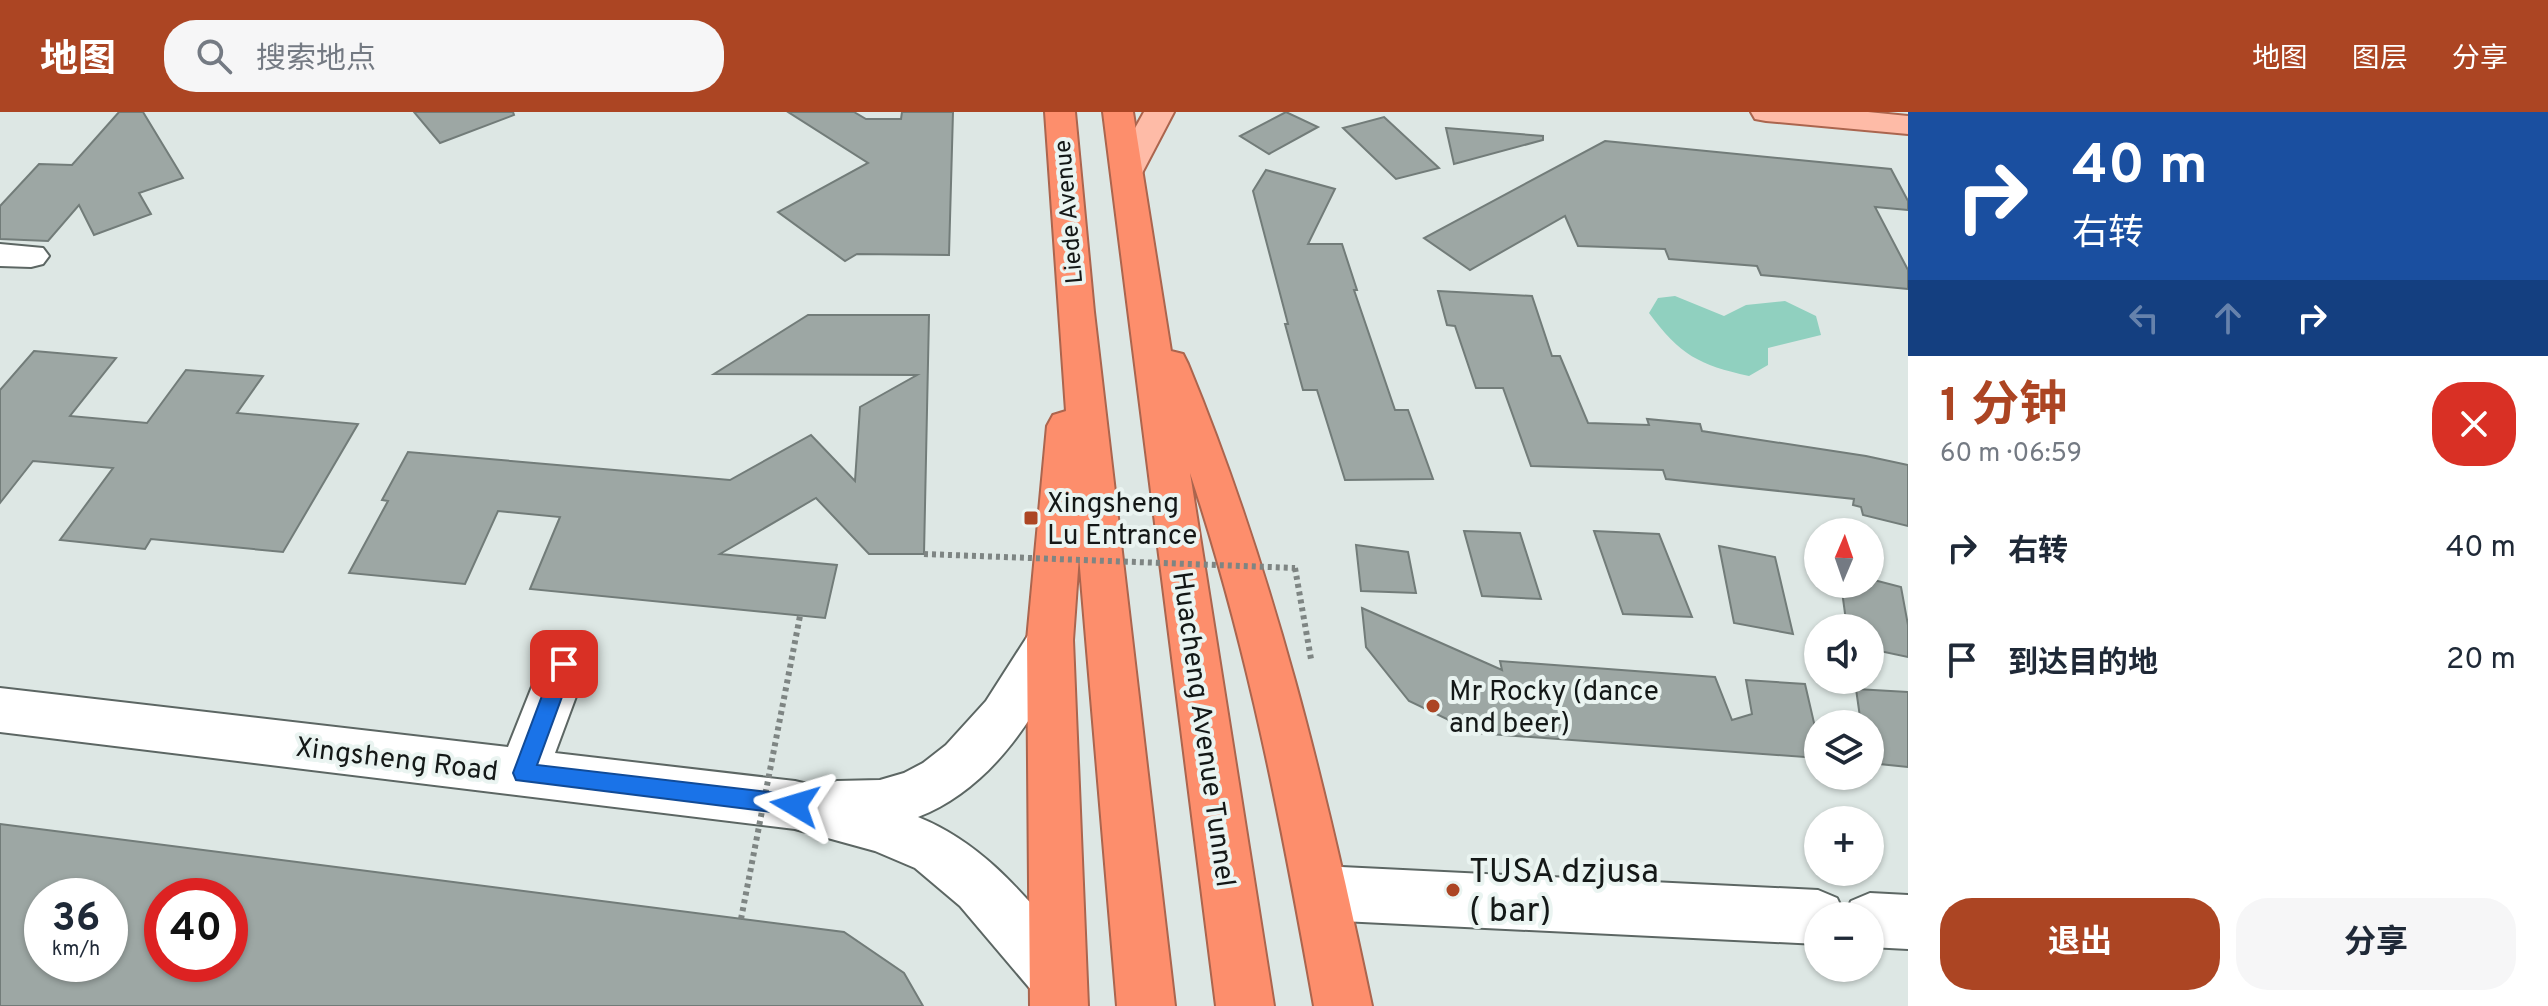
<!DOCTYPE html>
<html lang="zh">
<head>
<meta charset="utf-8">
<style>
  body { margin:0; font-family:Overpass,"Noto Sans SC",sans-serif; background:#f6f6f7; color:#1f2937; height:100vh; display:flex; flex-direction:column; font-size:30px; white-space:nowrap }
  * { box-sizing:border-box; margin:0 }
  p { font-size:26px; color:#747a83 }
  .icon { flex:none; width:44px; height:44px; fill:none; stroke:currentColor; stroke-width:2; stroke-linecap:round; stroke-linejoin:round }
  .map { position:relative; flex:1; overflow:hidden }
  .details { display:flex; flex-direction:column; background:#fff; width:640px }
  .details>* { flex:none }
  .guide { background:#1a4fa0; color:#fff; overflow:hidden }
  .needle { width:52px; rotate:2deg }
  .tools { position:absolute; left:1804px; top:406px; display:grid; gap:16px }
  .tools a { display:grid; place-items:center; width:80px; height:80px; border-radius:50%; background:#fff; box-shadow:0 2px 6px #0004; font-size:40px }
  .speed { position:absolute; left:24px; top:766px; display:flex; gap:16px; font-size:40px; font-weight:700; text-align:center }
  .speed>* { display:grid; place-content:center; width:104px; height:104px; border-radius:50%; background:#fff; box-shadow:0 2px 6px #0004; line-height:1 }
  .speed small { font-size:20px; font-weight:400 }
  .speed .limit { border:12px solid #d22; background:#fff; color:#111 }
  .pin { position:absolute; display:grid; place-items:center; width:68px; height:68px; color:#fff; margin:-34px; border-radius:16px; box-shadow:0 4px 12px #0006 }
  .me { position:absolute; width:88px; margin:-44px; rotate:277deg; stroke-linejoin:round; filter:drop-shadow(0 0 6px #0008) }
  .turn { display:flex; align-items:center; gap:28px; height:168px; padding:0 32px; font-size:36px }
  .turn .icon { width:104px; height:104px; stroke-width:2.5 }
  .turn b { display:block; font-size:56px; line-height:68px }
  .lanes { display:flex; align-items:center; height:76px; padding:0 32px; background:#0003; justify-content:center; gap:40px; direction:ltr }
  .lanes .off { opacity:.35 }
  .round { display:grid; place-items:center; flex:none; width:84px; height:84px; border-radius:32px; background:#f6f6f7 }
  .overview { display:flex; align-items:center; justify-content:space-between; height:136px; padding:0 32px }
  h1 { font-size:48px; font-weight:700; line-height:60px; color:#ac4523 }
  .action { display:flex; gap:16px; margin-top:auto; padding:16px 32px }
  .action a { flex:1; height:92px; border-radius:32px; background:#ac4523; color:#fff; font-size:32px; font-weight:700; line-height:92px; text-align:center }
  .action a+a { background:#f6f6f7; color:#1f2937 }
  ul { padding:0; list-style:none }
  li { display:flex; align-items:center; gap:24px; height:112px; padding:0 32px }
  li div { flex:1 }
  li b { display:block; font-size:30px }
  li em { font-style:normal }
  header { display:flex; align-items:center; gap:48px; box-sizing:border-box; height:112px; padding:0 40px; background:#ac4523; color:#fff }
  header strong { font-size:38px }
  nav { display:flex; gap:44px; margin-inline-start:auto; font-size:28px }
  .search { width:560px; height:72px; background:#f6f6f7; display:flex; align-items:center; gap:20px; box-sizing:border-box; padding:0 28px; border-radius:32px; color:#747a83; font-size:30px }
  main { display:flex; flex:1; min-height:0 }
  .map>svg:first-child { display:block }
  .water { fill:#90d0bf }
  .building { fill:#9da7a4; stroke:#727c79; stroke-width:2; fill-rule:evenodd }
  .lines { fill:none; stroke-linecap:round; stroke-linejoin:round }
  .minor-casing { stroke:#5c6663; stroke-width:4 }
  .major-casing { stroke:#ab654e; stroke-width:4 }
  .highway-casing { stroke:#ab654e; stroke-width:4 }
  .path { stroke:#7e8583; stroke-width:6; stroke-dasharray:4 4; stroke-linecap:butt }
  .minor { fill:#fff; fill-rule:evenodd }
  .major { fill:#febba7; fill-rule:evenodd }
  .highway { fill:#fd8e6c; fill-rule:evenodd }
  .path-bridge { stroke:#7e8583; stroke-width:6; stroke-dasharray:4 4; stroke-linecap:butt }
  .route { fill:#1a73e8; stroke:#114b97; stroke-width:2 }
  .poi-dot { fill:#ac4523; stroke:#eaf4f1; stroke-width:3 }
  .labels { text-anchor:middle; stroke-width:8; stroke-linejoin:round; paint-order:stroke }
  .far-street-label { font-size:24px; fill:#141817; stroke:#eaf4f1 }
  .poi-label { font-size:28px; fill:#141817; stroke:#eaf4f1; text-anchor:start }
  .street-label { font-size:28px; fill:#141817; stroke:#eaf4f1 }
  .near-poi-label { font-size:34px; fill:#141817; stroke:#eaf4f1; text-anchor:start }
</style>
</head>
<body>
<header>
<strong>地图</strong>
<div class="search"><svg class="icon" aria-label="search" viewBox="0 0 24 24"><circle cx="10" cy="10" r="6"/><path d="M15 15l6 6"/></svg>搜索地点</div>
<nav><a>地图</a><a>图层</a><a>分享</a></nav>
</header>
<main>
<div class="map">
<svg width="1908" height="894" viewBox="0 0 1908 894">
  <rect width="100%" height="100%" fill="#dde7e4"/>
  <path class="water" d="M1675,184L1724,204L1746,193L1785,189L1816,204L1821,223L1768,236V253L1749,264C1699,253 1680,243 1649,201L1658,186Z"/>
  <g class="building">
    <polygon points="119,0 143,0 183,66 139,81 151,102 94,123 79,93 48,129 0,127 0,94 39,52 72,53"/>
    <polygon points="414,0 513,0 514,3 440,31"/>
    <polygon points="788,0 854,0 866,7 901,7 902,0 953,0 949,143 857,142 845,149 778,100 868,51"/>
    <polygon points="1286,0 1318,15 1269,42 1240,24"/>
    <polygon points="1384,5 1439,56 1396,67 1343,16"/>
    <polygon points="1446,16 1543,24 1543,28 1454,52"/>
    <polygon points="1605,29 1891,57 1908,89 1908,98 1875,95 1908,158 1908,177 1761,163 1757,154 1669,147 1665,137 1578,134 1565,104 1470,158 1424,126"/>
    <polygon points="1266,58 1335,77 1308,132 1342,132 1357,178 1354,178 1395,298 1408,298 1433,367 1345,368 1317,278 1303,278 1285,212 1288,212 1253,79"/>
    <polygon points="1438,179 1532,184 1552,244 1560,244 1588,311 1649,313 1647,307 1700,312 1702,319 1866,344 1908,353 1908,414 1863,403 1861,395 1853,393 1854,387 1666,367 1663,358 1531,354 1503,276 1476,276 1455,214 1447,213"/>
    <polygon points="808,203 929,203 924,442 869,442 816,386 720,442 837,453 825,506 530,477 560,405 498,399 465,472 349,461 388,389 382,388 408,340 730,368 811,323 855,369 860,295 917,263 714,262"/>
    <polygon points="34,239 116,246 70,304 147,311 186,258 263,264 237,301 358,312 283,440 151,427 145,437 60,428 113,356 33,349 0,391 0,278"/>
    <polygon points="1464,419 1520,421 1541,487 1482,484"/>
    <polygon points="1594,419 1659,422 1692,505 1623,502"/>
    <polygon points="1356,433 1408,440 1416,481 1361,479"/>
    <polygon points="1719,434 1775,445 1793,522 1734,511"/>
    <polygon points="1870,467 1901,475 1908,513 1908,545 1870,537 1870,516 1847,516 1841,472 1870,472"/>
    <polygon points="1362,496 1502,558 1500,549 1715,565 1732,608 1752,602 1746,568 1805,572 1818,628 1818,646 1476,621 1409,589 1366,535"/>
    <polygon points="1856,577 1908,580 1908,655 1870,651 1870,612 1861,612"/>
    <path d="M0,712L844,820L904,861L923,894H0ZM42,784H110V852H42ZM162,784H230V852H162Z"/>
  </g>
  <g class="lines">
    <g class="minor-casing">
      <g id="minor">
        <polygon points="0,132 43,136 49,144 43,152 31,155 0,154"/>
        <path d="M1050,508L1066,514L1073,528C1039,599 995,675 918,705C988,733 1030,791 1078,846L1086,866L1078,886L1058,894L1038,886L960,794L915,756L875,739L795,717L0,620V576L508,635L547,537L564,531L581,537L588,552L555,641L795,669L820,675L837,669L880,668L904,661L923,651L946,633L986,589L1034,514Z"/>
        <polygon points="1321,754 1818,778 1837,786 1845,803 1851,789 1870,781 1908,783 1908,837 1870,835 1870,804 1818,804 1818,832 1321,808 1302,800 1294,781 1302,762"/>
      </g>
    </g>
    <g class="major-casing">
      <g id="major">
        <polygon points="1144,0 1174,0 1140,65 1128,68 1116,65 1112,58"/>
        <polygon points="1751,0 1868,0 1908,4 1908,22 1766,9 1755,7"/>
      </g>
    </g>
    <g class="highway-casing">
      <g id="highway">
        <polygon points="1045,0 1075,0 1094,200 1175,894 1117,894 1079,444 1073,528 1088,894 1030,894 1027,528 1047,314 1053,303 1066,299"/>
        <path d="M1103,0H1133L1171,239L1183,242L1188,252C1274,460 1326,675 1372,894H1314C1282,714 1248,535 1190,361L1274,894H1216Z"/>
      </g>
    </g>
    <polyline class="path" points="1295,456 1311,547"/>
    <use href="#minor" class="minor"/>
    <use href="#major" class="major"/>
    <use href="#highway" class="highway"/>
    <g class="path-bridge">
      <polyline points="924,442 1295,456"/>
      <polyline points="741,807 800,504"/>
    </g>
  </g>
  <polygon class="route" points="564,543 571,546 574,552 537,653 795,683 802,686 805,693 802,701 795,703 516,668 513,661 554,552 557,546"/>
  <g class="poi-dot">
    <rect x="1023" y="398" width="16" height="16" rx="4"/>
    <circle cx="1433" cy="594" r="8"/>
    <circle cx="1453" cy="778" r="8"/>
  </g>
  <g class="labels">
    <g class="far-street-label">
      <text transform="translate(1068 100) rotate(-95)" y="8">Liede Avenue</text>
    </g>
    <g class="poi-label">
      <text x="1047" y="400">Xingsheng<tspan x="1047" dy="32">Lu Entrance</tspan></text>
      <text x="1449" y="588">Mr Rocky (dance<tspan x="1449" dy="32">and beer)</tspan></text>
    </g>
    <g class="street-label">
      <text transform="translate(1205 617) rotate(82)" y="10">Huacheng Avenue Tunnel</text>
      <text transform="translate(397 646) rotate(7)" y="10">Xingsheng Road</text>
    </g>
    <g class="near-poi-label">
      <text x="1469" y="770">TUSA dzjusa<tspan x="1469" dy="39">( bar)</tspan></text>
    </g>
  </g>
</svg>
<div class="tools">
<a><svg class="needle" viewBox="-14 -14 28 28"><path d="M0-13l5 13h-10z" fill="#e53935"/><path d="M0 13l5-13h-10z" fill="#747a83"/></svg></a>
<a><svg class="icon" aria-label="sound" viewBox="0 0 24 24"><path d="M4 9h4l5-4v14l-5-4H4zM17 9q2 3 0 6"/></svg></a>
<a><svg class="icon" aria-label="layers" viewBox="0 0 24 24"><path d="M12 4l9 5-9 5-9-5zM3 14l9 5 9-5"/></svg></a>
<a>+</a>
<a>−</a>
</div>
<div class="speed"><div>36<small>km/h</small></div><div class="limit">40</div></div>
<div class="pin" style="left:564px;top:552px;background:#d93025"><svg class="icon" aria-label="arrive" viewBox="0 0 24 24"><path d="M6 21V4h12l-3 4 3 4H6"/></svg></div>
<svg class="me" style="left:795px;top:693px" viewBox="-20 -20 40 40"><path d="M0-17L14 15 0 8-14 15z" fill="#1a73e8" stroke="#fff" stroke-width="4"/></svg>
</div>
<section class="details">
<div class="guide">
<div class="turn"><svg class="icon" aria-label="right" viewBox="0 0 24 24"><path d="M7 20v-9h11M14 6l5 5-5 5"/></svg><div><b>40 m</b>右转</div></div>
<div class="lanes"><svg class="icon off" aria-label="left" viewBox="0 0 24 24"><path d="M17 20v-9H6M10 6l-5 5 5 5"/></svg><svg class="icon off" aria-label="ahead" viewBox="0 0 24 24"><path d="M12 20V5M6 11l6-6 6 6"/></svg><svg class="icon" aria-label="right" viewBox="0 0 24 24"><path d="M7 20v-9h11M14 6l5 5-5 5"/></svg></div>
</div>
<div class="overview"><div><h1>1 分钟</h1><p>60 m · 06:59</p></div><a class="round" style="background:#d93025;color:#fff"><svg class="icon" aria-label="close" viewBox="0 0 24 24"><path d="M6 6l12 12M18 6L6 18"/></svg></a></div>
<ul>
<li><svg class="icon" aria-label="right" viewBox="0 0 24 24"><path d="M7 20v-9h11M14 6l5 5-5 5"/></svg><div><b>右转</b></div><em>40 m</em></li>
<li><svg class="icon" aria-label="arrive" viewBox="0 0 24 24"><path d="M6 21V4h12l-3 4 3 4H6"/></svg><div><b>到达目的地</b></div><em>20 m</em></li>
</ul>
<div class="action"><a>退出</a><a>分享</a></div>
</section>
</main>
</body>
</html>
